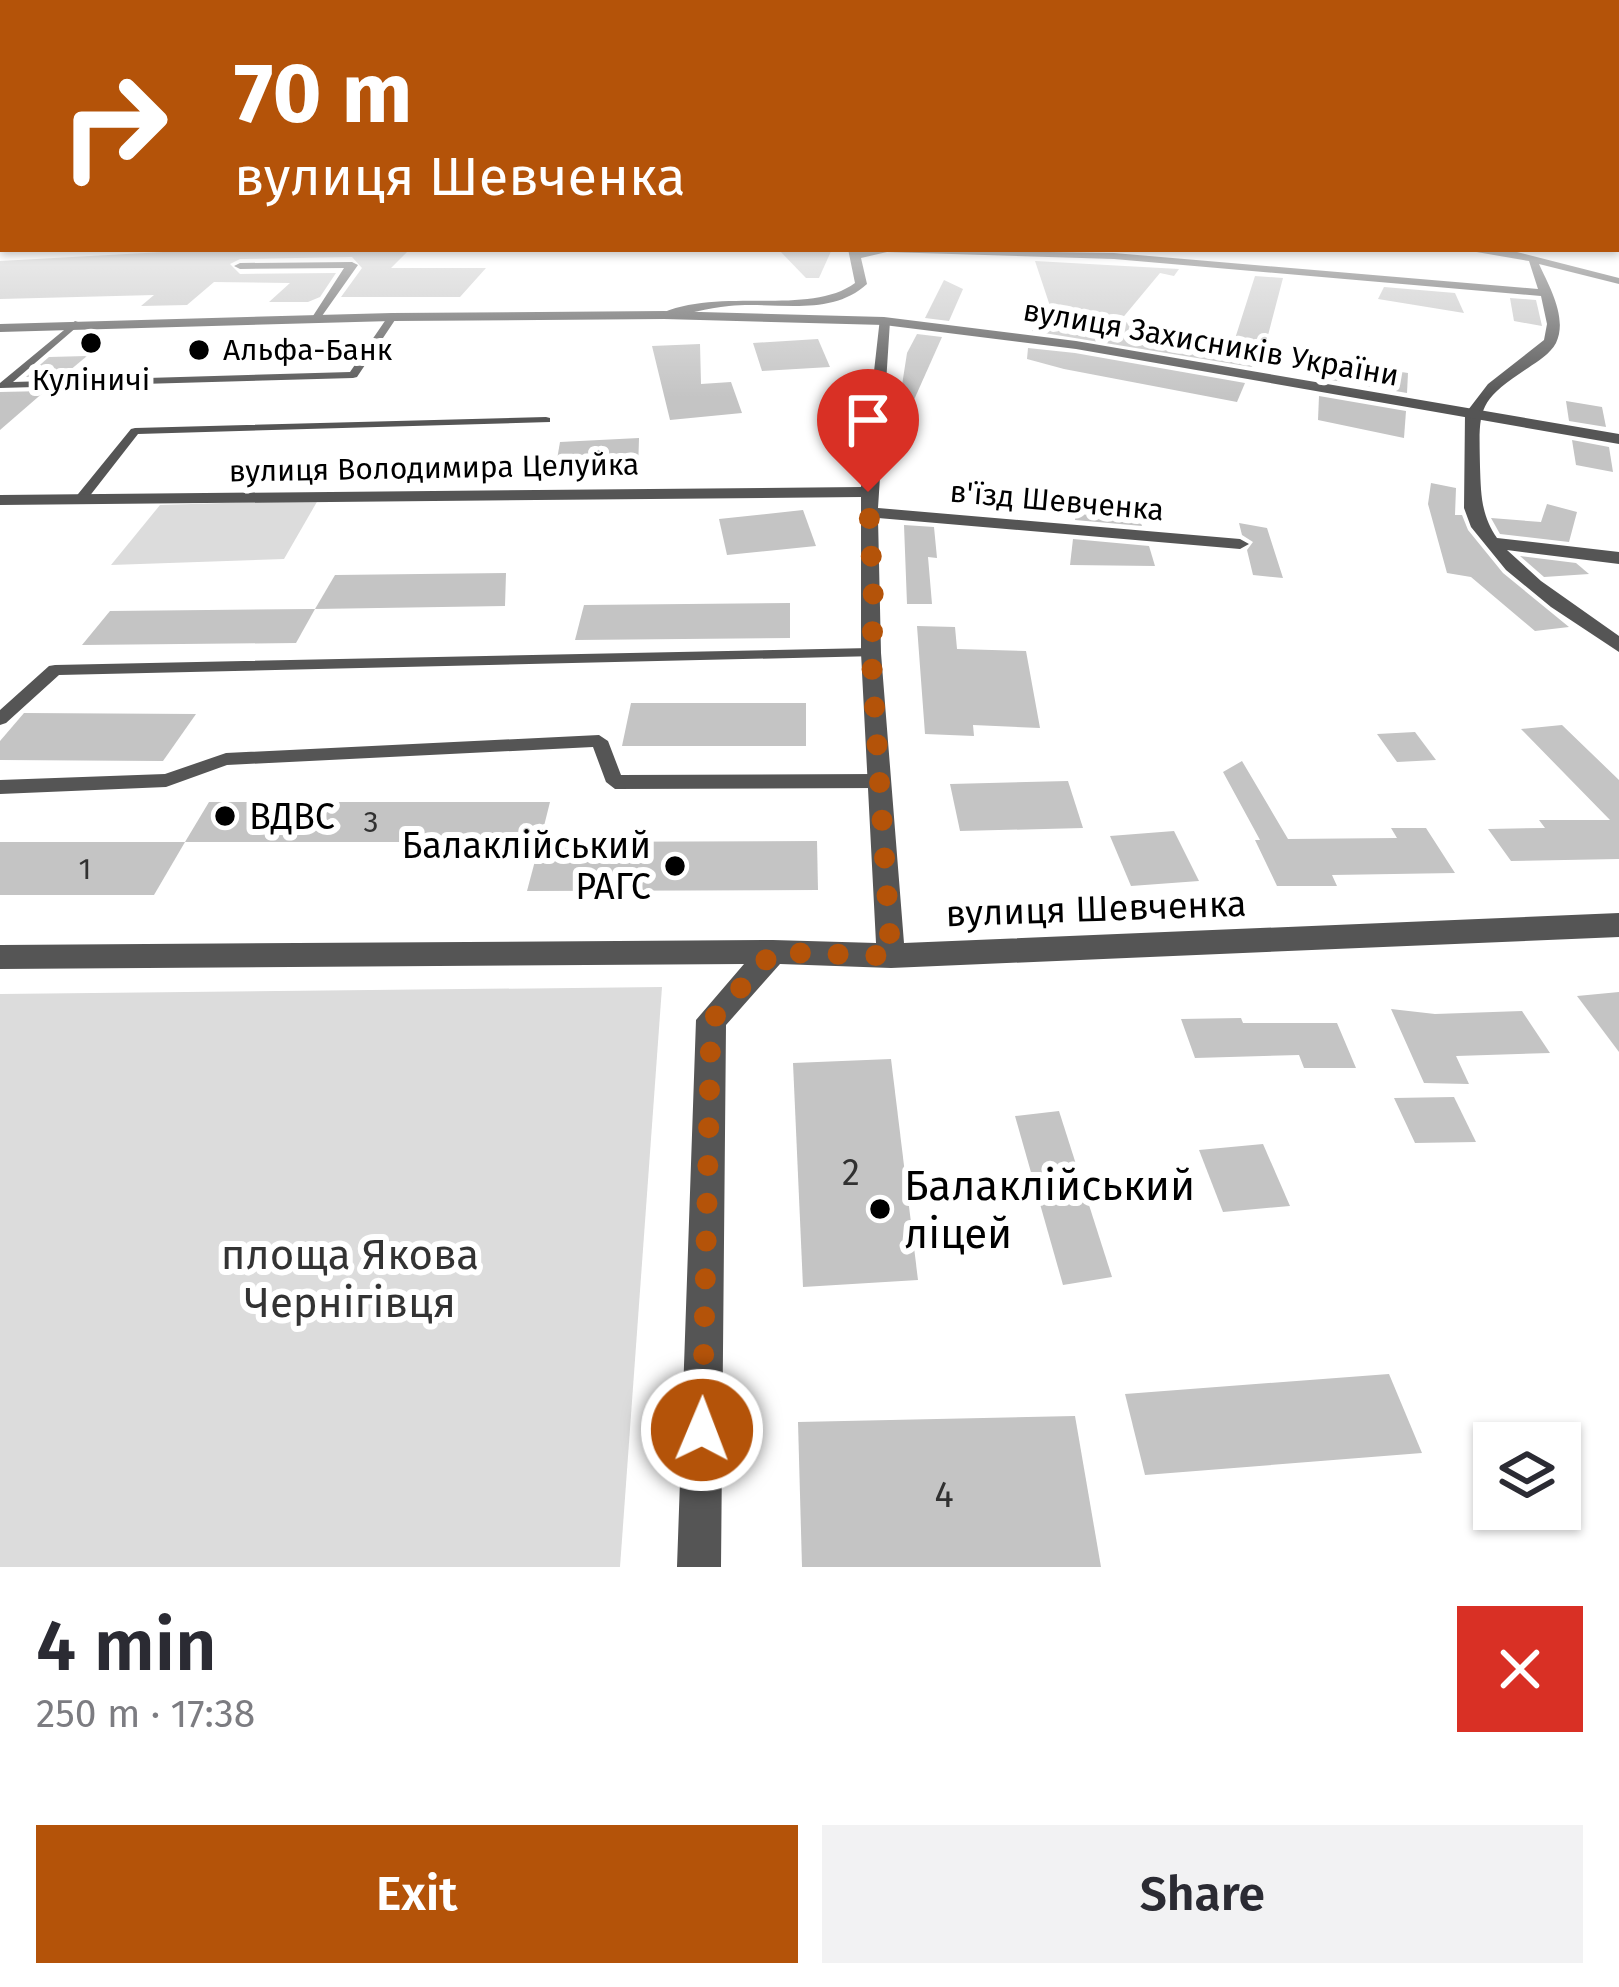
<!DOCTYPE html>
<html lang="en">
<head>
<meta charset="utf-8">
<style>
  body { margin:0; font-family:"Fira Sans",sans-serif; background:#f2f2f3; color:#2b2b33; height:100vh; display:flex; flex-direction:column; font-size:45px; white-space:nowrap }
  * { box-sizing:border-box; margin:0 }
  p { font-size:39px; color:#7c7c81 }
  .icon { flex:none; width:66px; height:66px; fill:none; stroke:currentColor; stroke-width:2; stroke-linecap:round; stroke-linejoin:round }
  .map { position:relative; height:1567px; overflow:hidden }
  .side { display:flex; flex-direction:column; background:#fff; flex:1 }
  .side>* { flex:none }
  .banner { position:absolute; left:0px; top:0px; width:1620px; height:252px; box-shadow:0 3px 9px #0004; background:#b45309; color:#fff; overflow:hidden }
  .controls { position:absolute; left:1473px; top:1422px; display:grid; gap:24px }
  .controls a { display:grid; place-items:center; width:108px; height:108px; border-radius:0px; background:#fff; box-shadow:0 3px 9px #0004; font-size:60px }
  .pin { position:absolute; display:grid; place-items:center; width:102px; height:102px; color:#fff; margin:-123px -51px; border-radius:50% 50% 50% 0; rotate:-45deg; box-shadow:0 0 12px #0007 }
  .pin .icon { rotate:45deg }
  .me { position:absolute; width:132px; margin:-66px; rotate:1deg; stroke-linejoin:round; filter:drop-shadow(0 0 9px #0008) }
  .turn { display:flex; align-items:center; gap:42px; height:252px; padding:0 36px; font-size:54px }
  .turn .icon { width:156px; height:156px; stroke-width:2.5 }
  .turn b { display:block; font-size:84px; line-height:102px }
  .round { display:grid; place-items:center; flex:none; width:126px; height:126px; border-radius:0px; background:#f2f2f3 }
  .overview { display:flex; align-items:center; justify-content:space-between; height:204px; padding:0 36px }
  h1 { font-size:72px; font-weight:600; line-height:90px }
  .action { display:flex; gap:24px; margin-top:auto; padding:24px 36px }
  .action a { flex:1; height:138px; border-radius:0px; background:#b45309; color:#fff; font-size:48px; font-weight:600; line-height:138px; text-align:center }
  .action a+a { background:#f2f2f3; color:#2b2b33 }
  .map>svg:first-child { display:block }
  .green { fill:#dcdcdc }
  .building { fill:#c4c4c4 }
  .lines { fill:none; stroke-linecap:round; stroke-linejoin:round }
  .service { fill:#555; fill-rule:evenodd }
  .minor { fill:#555; fill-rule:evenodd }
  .tertiary { fill:#555; fill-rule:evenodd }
  .route { stroke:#b45309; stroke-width:21; stroke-dasharray:0 37.8 }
  .poi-dot { fill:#000; stroke:#fff; stroke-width:4.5 }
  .labels { text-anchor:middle; stroke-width:12; stroke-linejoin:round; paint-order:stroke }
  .far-street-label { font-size:30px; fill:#000; stroke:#fff }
  .far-poi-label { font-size:30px; fill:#000; stroke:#fff; text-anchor:start }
  .number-label { font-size:30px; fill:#313131 }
  .poi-label { font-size:36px; fill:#000; stroke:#fff; text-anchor:start }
  .street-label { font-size:36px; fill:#000; stroke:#fff }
  .near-number-label { font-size:36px; fill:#313131 }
  .near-poi-label { font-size:42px; fill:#000; stroke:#fff; text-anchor:start }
  .near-park-label { font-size:42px; fill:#333; stroke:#fff }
</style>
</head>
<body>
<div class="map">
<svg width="1619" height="1567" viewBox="0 0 1619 1567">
  <rect width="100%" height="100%" fill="#fff"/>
  <g class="green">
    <polygon points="318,500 284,559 111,565 160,505"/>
    <polygon points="662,987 620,1567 0,1567 0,994"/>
  </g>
  <g class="building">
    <polygon points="778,249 832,249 819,278 806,278"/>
    <polygon points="199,250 408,251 391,268 486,268 460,297 341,297 362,268 352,257 240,259 230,264 240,274 336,273 320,297 308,302 269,302 290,283 214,282 187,305 141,306 154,295 0,299 0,261"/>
    <polygon points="1035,261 1179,269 1174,276 1160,273 1120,321 1152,327 1150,331 1233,345 1255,276 1283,278 1262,358 1257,357 1252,367 1032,331 1048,314 1053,315"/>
    <polygon points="944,280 963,289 949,321 925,318"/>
    <polygon points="1384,287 1455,293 1464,313 1378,299"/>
    <polygon points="1510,298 1536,300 1542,326 1514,321"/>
    <polygon points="917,334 942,337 905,420 897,417 907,353"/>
    <polygon points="818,339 830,367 762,371 753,343"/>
    <polygon points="700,344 701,384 731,382 742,413 670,420 652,346"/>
    <polygon points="1028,348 1075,353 1245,383 1237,402 1064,369 1027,359"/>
    <polygon points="87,356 63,376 26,377 49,357"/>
    <polygon points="1321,360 1408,373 1407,393 1320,378"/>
    <polygon points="45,391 0,430 0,392"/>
    <polygon points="1319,396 1406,411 1404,438 1318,420"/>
    <polygon points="1566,401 1602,407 1606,427 1569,421"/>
    <polygon points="639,438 638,472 554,477 560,442"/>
    <polygon points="1572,440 1609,447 1613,472 1576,465"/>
    <polygon points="1431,483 1456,488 1455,515 1462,515 1468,530 1503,573 1569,627 1535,631 1471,577 1447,573 1428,504"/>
    <polygon points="1077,501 1137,509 1142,526 1075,520"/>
    <polygon points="1547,504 1577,512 1569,542 1500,534 1491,518 1541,522"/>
    <polygon points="803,510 816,546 727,555 719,519"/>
    <polygon points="1239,523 1267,528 1283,578 1253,575 1247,550 1253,542 1242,535"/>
    <polygon points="904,525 934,527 937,558 928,557 932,604 907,604"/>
    <polygon points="1073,539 1149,546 1155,566 1070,565"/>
    <polygon points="1520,556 1576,563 1589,574 1544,577"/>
    <polygon points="506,573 505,606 315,609 335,575"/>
    <polygon points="790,603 790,638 575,640 584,605"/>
    <polygon points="315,609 296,643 82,645 110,611"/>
    <polygon points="917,626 955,627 957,649 1026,651 1040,728 973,725 974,736 925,734"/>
    <polygon points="631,703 806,703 806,746 622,746"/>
    <polygon points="24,713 196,714 163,761 0,760 0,741"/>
    <polygon points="1562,725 1619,780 1619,859 1511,861 1488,829 1545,828 1539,820 1610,820 1521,729"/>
    <polygon points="1415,732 1436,760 1397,762 1377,734"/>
    <polygon points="1242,761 1288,839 1397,838 1391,828 1426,828 1455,873 1332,875 1337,886 1277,886 1255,840 1260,840 1223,772"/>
    <polygon points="1068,781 1083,828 960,831 950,784"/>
    <polygon points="209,802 550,802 540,842 185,842"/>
    <polygon points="1174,831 1199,881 1131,886 1110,836"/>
    <polygon points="817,841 818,890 527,891 540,842"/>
    <polygon points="0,842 185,842 154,895 0,895"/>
    <polygon points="1619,992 1619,1052 1577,996"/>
    <polygon points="1391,1009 1435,1014 1522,1011 1550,1053 1456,1056 1469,1084 1424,1083"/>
    <polygon points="1241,1018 1243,1023 1337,1023 1356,1068 1304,1068 1299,1055 1195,1058 1181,1019"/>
    <polygon points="891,1059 918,1280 803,1287 793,1063"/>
    <polygon points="1454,1097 1476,1142 1415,1143 1394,1098"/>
    <polygon points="1059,1111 1112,1277 1063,1285 1015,1116"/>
    <polygon points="1263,1144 1290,1206 1223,1212 1199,1150"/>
    <polygon points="1389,1374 1422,1453 1145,1475 1125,1394"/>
    <polygon points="1075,1416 1101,1567 802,1567 798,1422"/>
  </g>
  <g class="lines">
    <g class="service">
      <polygon points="389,315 397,317 357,377 353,378 0,388 0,383 75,321 78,322 78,326 13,382 350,372"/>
      <polygon points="546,417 550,418 550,422 138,434 85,502 74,499 131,429 135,428"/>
      <polygon points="871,648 877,650 879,653 877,656 59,675 6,723 0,725 0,710 49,666 55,665"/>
      <polygon points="599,735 608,741 621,775 878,774 887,781 878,788 615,789 606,782 593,747 227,765 166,787 0,794 0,780 165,774 226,753"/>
    </g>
    <g class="minor">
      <polygon points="3,184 3,191 0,192 0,185"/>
      <rect x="0" y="221" width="3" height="6"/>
      <path d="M848,249L1114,253L1538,289L1529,261L1459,249L1517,252L1619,278V284L1539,264C1549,286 1568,318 1556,343C1550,354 1538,361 1528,368C1476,402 1479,409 1480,467C1481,494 1481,515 1497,538L1619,552V564L1507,550L1541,581L1619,636V652L1551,607L1506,570L1471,527L1464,508L1465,414L1488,384L1544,340L1547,324L1541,296L1114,259L887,252L861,258L867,284C830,318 775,301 729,306C707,308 686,314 664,319L658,315C716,286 809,317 855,283Z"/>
      <polygon points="352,262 358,265 317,323 311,319 344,268 240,269 234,266 240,263"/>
      <polygon points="880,318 890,321 878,508 1240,539 1249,544 1240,549 878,518 881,653 904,943 1619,913 1619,937 891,968 780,964 726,1025 721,1567 677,1567 696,1020 744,964 0,969 0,945 773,940 876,943 861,653 861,497 0,505 0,495 861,487"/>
    </g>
    <polygon class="tertiary" points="664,311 884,317 1076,341 1619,434 1619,444 1076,349 884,325 664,319 392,321 0,332 0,324 392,313"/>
  </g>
  <linearGradient id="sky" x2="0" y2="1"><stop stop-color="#8cadcc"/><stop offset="0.45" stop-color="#fff"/><stop offset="1" stop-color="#fff" stop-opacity="0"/></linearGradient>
  <rect width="1619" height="398" fill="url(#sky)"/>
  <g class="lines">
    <polyline class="route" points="702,1430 711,1021 773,952 891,956 871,653 874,610 868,492"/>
  </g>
  <g class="poi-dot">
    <circle cx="91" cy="343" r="12"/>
    <circle cx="199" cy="350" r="12"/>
    <circle cx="225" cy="816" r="12"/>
    <circle cx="675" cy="866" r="12"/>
    <circle cx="880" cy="1209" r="12"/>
  </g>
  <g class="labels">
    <g class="far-street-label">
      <text transform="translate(1211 343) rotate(10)" y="10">вулиця Захисників України</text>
      <text transform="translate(434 468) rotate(-1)" y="10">вулиця Володимира Целуйка</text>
      <text transform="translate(1057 501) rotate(5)" y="10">в'їзд Шевченка</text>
    </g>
    <g class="far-poi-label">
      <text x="223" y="360">Альфа-Банк</text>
      <text x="91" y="390" text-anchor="middle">Куліничі</text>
    </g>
    <g class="number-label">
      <text x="371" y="832">3</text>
      <text x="85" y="879">1</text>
    </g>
    <g class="poi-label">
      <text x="249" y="829">ВДВС</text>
      <text x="651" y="858" text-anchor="end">Балаклійський<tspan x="651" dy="41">РАГС</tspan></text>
    </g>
    <g class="street-label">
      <text transform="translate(1096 908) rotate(-2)" y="13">вулиця Шевченка</text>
    </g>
    <g class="near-number-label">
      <text x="851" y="1185">2</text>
      <text x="944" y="1507">4</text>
    </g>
    <g class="near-poi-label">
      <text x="904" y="1200">Балаклійський<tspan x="904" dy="48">ліцей</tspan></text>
    </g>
    <g class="near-park-label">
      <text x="350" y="1269">площа Якова<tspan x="350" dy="48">Чернігівця</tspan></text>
    </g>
  </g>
</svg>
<div class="controls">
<a><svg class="icon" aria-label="layers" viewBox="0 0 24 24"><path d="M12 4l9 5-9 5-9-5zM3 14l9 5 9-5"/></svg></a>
</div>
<div class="pin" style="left:868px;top:492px;background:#d93025"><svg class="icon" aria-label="arrive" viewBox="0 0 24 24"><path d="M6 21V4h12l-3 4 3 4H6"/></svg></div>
<svg class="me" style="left:702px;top:1430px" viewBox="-20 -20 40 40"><circle r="17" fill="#b45309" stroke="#fff" stroke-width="3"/><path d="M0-11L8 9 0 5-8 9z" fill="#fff"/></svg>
<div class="banner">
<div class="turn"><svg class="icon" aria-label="right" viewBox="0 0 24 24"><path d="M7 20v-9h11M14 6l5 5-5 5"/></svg><div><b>70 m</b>вулиця Шевченка</div></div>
</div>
</div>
<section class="side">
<div class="overview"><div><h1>4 min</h1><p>250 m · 17:38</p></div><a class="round" style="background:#d93025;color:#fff"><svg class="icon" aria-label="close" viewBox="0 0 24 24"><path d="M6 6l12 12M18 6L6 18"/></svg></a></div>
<div class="action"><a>Exit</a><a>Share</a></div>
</section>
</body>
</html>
